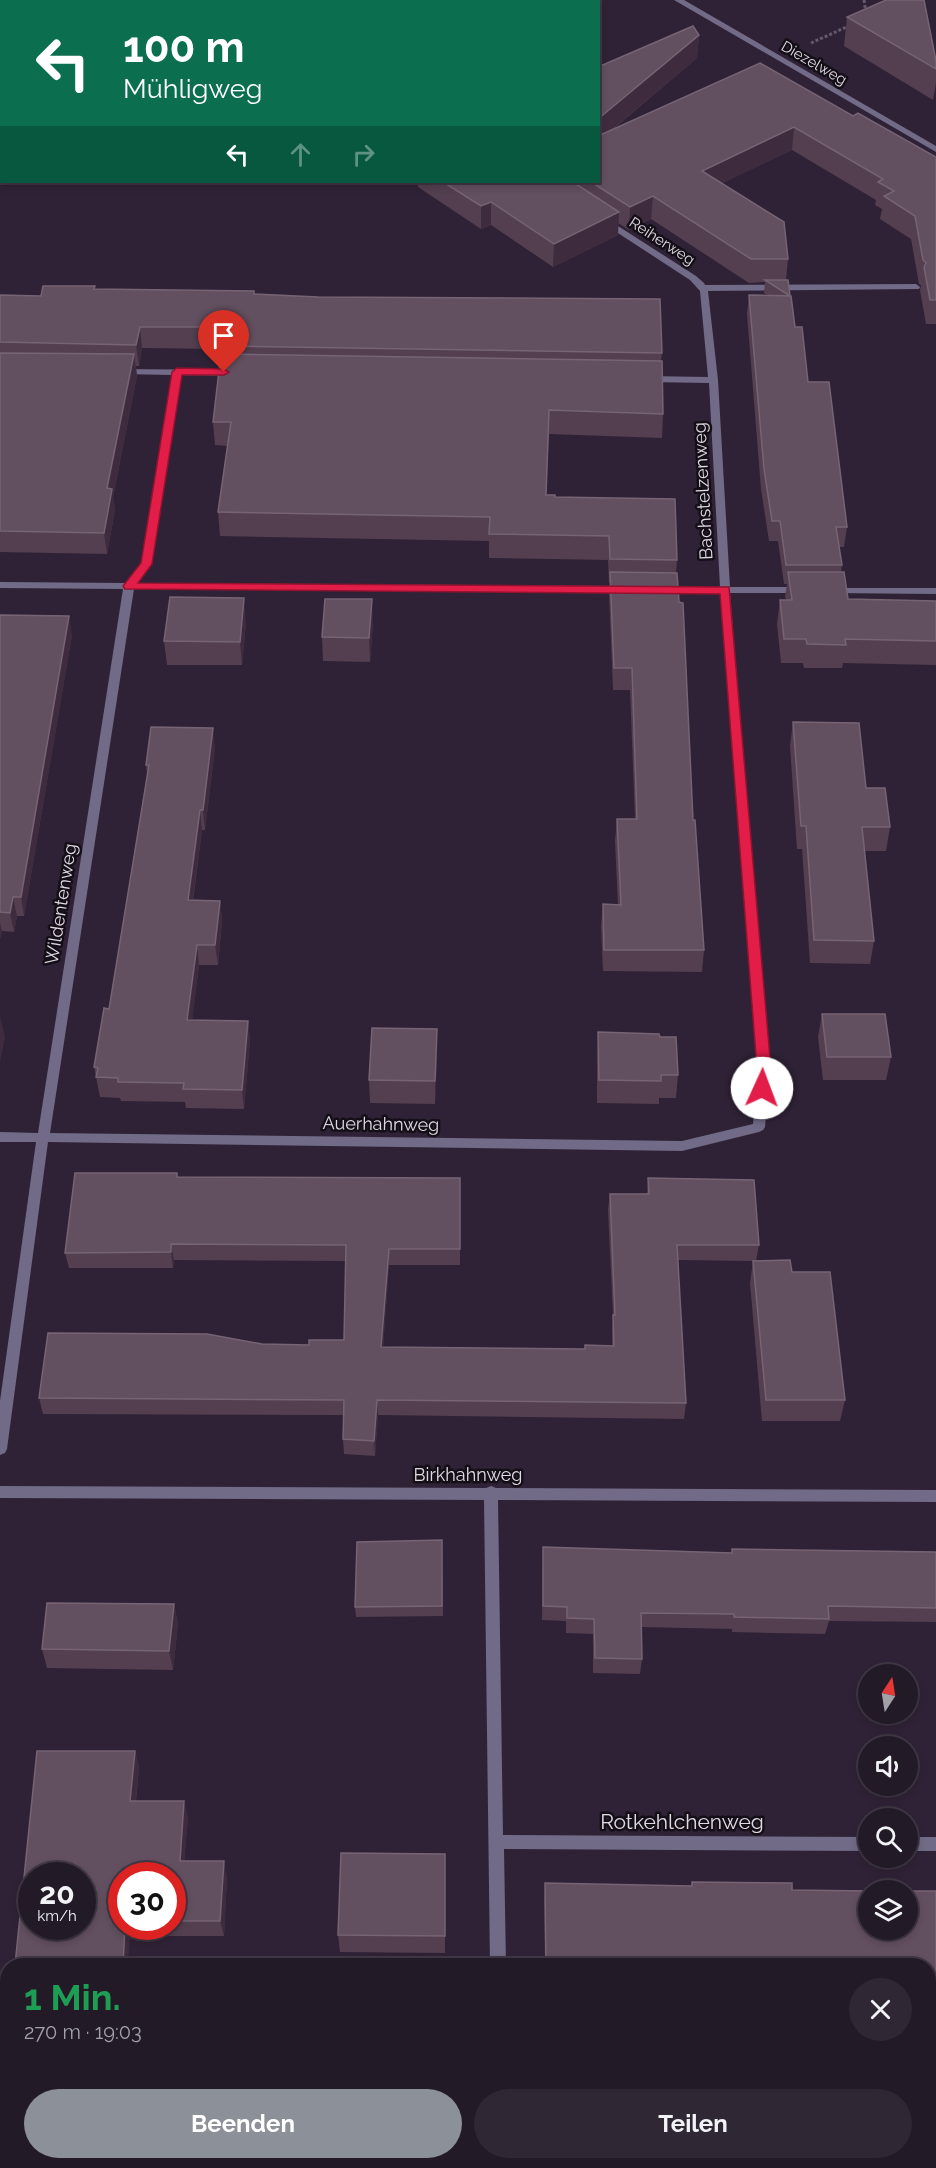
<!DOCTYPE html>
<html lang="de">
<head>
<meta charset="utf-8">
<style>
  body { margin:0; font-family:Raleway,sans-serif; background:#2f2734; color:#f1f3f6; height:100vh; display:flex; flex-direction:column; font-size:22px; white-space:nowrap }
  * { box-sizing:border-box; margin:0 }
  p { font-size:20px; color:#a3a1a8 }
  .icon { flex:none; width:33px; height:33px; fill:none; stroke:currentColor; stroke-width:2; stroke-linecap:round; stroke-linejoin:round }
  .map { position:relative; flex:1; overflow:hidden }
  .side { position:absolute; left:0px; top:1958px; width:936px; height:212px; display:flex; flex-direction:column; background:#231a28; border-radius:24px 24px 0 0; box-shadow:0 3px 9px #0003,0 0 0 2px #403845 }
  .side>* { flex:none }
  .guide { position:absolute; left:0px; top:0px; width:600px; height:183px; box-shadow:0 3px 9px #0003,0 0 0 2px #403845; background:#0b6e4f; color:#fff; overflow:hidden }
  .needle { width:39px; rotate:12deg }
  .controls { position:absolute; left:858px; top:1664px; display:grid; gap:12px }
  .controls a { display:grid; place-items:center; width:60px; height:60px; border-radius:50%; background:#231a28; box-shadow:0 3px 9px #0003,0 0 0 2px #403845; font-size:30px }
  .speed { position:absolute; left:18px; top:1862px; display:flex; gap:12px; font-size:30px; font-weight:700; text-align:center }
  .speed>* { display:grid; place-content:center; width:78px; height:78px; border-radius:50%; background:#231a28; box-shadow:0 3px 9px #0003,0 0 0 2px #403845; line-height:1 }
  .speed small { font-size:15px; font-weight:400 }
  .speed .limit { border:9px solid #d22; background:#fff; color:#111 }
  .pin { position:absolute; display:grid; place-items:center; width:51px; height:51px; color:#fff; margin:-62px -26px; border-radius:50% 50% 50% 0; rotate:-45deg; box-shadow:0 0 6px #0007 }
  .pin .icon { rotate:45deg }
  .me { position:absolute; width:66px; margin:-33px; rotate:2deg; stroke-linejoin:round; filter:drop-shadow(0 0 4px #0008) }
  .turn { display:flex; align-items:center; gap:21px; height:126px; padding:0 24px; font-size:27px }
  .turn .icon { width:78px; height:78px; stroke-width:2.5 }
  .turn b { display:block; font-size:42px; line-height:51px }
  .lanes { display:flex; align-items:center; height:57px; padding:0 24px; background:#0003; justify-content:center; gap:30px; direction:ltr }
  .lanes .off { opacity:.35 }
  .round { display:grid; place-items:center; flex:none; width:63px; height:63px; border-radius:32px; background:#2f2734 }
  .overview { display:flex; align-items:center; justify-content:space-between; height:102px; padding:0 24px }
  h1 { font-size:36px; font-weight:700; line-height:45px; color:#1e9e55 }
  .button { display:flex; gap:12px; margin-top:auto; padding:12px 24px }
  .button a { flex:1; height:69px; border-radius:36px; background:#8c9099; color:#fff; font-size:24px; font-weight:700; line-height:69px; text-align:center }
  .button a+a { background:#2f2734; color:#f1f3f6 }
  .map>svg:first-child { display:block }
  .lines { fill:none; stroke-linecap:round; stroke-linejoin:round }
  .path { stroke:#64596b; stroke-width:3; stroke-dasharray:3 2; stroke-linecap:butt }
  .lane { fill:#716b87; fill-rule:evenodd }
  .street { fill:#716b87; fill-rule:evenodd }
  .wall { fill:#533f4f; fill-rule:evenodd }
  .shaded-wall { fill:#3e2c3e }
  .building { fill:#624f5f; stroke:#766474; stroke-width:1.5; fill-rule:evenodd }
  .route { fill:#e11d48; stroke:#92132f; stroke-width:1.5 }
  .labels { text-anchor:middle; stroke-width:5; stroke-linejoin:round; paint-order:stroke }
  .far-street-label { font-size:15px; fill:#e1d8e5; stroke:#140f17 }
  .street-label { font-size:18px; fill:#e1d8e5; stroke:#140f17 }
  .near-street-label { font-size:21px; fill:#e1d8e5; stroke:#140f17 }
</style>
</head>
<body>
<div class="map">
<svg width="936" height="2168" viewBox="0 0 936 2168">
  <rect width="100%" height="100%" fill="#2f2236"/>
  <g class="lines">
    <g class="path">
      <polyline points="864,0 866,13"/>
      <polyline points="482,2 484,0"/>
      <polyline points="811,43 851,25"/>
    </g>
    <polygon class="lane" points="916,284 920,287 919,289 703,291 699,288 703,285"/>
    <g class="street">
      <polygon points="674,0 684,0 936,146 936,152"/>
      <polygon points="604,217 696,276 704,283 708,291 718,380 730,587 800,587 805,590 800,593 730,593 770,1069 765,1127 763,1130 759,1132 682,1151 48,1142 7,1449 5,1453 0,1455 0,1401 36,1142 0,1142 0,1132 38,1133 123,589 0,588 0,582 126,583 141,563 172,375 121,374 116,371 118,369 236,370 241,373 236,376 181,375 151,564 137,583 626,586 631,589 626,592 134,589 50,1133 682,1141 753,1124 758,1069 720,593 664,593 659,590 664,587 720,587 709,383 646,382 641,379 646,376 708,377 700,291 690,280 601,222 601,218"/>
      <polygon points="832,588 936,588 936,594 828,593 827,591"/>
      <polygon points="0,1486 486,1488 491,1486 496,1488 936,1490 936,1502 498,1500 503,1835 868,1837 868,1851 504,1849 506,1965 490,1965 484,1500 0,1498"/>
      <rect x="908" y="1837" width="28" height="14"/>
    </g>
  </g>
  <g class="wall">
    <polygon points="0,0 2,2 2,156 0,156"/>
    <polygon points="847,17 936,61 936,83 933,100 844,46"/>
    <polygon points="699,35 697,58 612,130 853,116 936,157 936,324 926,324 920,290 921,285 919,284 911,239 880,219 882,209 875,205 876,200 792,150 722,183 788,259 786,280 790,296 795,327 808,382 847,527 844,547 839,547 842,565 841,572 848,599 936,601 936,665 843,663 842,668 804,668 803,663 781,663 777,624 780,600 786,600 785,596 787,584 784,584 778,541 769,541 761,489 747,314 749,295 768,295 764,293 765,282 749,283 651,219 629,230 618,223 618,235 553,267 491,225 481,229 418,187 418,182 598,182 598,67"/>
    <polygon points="95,289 254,294 662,353 661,361 663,414 662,438 549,434 546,495 555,497 677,560 676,573 693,820 704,950 702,972 603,971 601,926 603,904 618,905 615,841 617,819 635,819 630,690 613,690 609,594 610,583 609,583 608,560 489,558 489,541 220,536 218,512 227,446 215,445 213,422 224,354 223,349 142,348 139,366 136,366 137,376 113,497 115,510 107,554 0,552 0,295 41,296"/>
    <polygon points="0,615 72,635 24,916 17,916 14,932 2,931 0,939"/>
    <polygon points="246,622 242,665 167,665 164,641"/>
    <polygon points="373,623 370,662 323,661 322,637"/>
    <polygon points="793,722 890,827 886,851 864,851 874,941 870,964 810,963 802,849 797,849 790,746"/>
    <polygon points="215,748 205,830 202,830 193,901 220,901 222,921 218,965 199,965 192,1020 248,1021 250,1040 244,1109 186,1108 185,1102 121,1101 120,1098 100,1097 94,1067 109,1009 147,775 146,765"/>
    <polygon points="822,1014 891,1057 886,1080 823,1080 818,1037"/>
    <polygon points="598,1032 660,1037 678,1075 676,1098 659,1098 659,1104 597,1103 597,1056"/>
    <polygon points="437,1052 435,1104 370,1103 369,1080"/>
    <polygon points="178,1177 460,1178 460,1265 389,1265 383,1347 585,1349 612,1346 612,1330 613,1315 608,1210 610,1194 647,1194 648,1178 759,1245 756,1261 792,1272 845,1400 840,1421 762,1421 750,1283 753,1261 678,1260 686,1403 684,1419 378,1415 375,1456 344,1454 343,1439 343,1415 43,1414 39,1398 262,1344 309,1345 344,1340 346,1261 174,1260 173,1268 69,1268 65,1253"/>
    <polygon points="442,1540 443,1616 356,1617 355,1607"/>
    <polygon points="543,1547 731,1553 732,1549 936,1552 936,1622 829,1621 825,1634 732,1632 732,1629 641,1627 642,1659 640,1674 593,1673 593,1634 566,1633 566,1621 542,1620"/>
    <polygon points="174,1604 178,1624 173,1670 47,1668 42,1649"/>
    <path d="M135,1751L139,1768L136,1801L188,1817L184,1861L227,1877L224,1936H130L15,1965ZM172,1875V1926H122Z"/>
    <polygon points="445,1854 445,1953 340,1952 338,1935"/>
    <polygon points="692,1882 792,1890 936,1891 936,2003 928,2002 928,1965 545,1965 544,1900 545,1883 691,1886"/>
  </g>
  <g class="shaded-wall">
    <polygon points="699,35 697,58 598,141 598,119"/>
    <polygon points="794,127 792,150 700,194 702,171"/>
    <polygon points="653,196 651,219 629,230 630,207"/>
    <polygon points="491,202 491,225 481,229 481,206"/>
    <polygon points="619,212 618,235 553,267 554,244"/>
    <polygon points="140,327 142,348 139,366 136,345"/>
    <polygon points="134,354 137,376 113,497 115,510 107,554 104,533 107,488"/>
    <polygon points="244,598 246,622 242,665 240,642"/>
    <polygon points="372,599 373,623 370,662 369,638"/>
    <polygon points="69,616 72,635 24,916 21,897"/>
    <polygon points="213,728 215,748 205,830 203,810"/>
    <polygon points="200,810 202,830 190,920 188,900"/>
    <polygon points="13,897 17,916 14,932 10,913"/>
    <polygon points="220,901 222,921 218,965 215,945"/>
    <polygon points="0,923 2,931 0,939"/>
    <polygon points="197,945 199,965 190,1040 187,1020"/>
    <polygon points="0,1016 5,1037 0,1062"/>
    <polygon points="248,1021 250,1040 244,1109 242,1090"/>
    <polygon points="437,1029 437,1052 435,1104 435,1081"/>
    <polygon points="171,1244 174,1260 173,1268 171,1252"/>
    <polygon points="389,1249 389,1265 382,1362 381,1347"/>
    <polygon points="377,1400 378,1415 375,1456 374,1441"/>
    <polygon points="174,1604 178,1624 173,1670 169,1651"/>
    <polygon points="135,1751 139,1768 134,1817 130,1801"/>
    <polygon points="184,1801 188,1817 183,1877 180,1861"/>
    <polygon points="224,1861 227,1877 224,1936 220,1921"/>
    <polygon points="125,1926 127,1926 130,1936 128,1965 123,1965"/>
    <rect x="208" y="2162" width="4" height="6"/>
  </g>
  <g class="building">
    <polygon points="0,0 299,0 303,2 2,2 2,142 0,142 0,97 1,97 1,90 0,90"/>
    <polygon points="886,0 924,0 936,61 936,69 847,17"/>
    <polygon points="693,26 699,35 598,119 598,67"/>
    <polygon points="760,63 853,116 858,113 936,157 936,300 930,300 924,267 926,263 923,260 915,216 884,196 894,191 878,182 883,179 794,127 702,171 784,222 788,259 751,259 653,196 630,207 591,182 598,182 598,136"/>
    <polygon points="443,182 573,182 619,212 554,244 491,202 481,206"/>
    <polygon points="765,280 788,280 790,296"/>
    <polygon points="43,286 95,286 94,289 254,291 254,294 318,297 660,299 662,353 223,346 225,327 140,327 136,345 0,342 0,295 41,296"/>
    <polygon points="749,295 791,296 795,327 802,327 808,382 829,382 847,527 836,527 842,565 786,565 780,521 772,521 764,469"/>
    <polygon points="0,353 134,354 107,488 112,489 104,533 0,531"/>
    <polygon points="221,354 662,361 663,414 549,410 546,495 555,495 555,497 675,499 677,560 610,559 609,536 489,534 490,517 218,512 231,422 213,422"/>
    <polygon points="610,572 677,573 679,602 683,603 693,820 695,820 704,950 604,950 603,904 621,905 617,819 637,819 632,668 614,668"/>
    <polygon points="788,572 844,572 848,599 936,601 936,641 845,639 846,645 807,644 806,639 784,639 780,600 792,600"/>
    <polygon points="170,597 244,598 240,642 164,641"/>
    <polygon points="325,599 372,599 369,638 322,637"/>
    <polygon points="0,615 69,616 21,897 13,897 10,913 0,912"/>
    <polygon points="793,722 859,723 866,788 885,788 890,827 862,827 874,941 814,940 806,826 801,826"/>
    <polygon points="151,727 213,728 203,810 200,810 188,900 220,901 215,945 197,945 187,1020 248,1021 242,1090 183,1089 184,1083 118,1082 118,1078 96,1077 98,1068 94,1067 104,1008 109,1009 149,765 146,765"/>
    <polygon points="822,1014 885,1014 891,1057 827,1057"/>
    <polygon points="372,1028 437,1029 435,1081 369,1080"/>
    <polygon points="598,1032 659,1034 660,1037 676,1037 678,1075 661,1075 661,1081 599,1080"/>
    <polygon points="75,1173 177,1173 177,1177 460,1178 460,1249 389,1249 381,1347 585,1349 585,1345 614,1346 613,1315 615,1315 610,1194 649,1194 648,1178 754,1180 759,1245 677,1245 686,1403 377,1400 374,1441 343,1439 344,1400 39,1398 48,1333 207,1334 262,1344 309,1345 309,1340 344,1340 346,1245 171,1244 171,1252 65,1253"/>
    <polygon points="790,1260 792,1272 830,1272 845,1400 766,1400 753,1261"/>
    <polygon points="442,1540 442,1606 355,1607 357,1542"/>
    <polygon points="543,1547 732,1553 732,1549 936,1552 936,1608 828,1606 829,1619 734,1617 734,1614 641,1613 642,1659 595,1658 594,1619 567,1618 567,1607 543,1606"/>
    <polygon points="47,1603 174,1604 169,1651 42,1649"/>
    <path d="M37,1751H135L130,1801H184L180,1861H224L220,1921H172V1875H122V1926H125L123,1965H15ZM32,1875H82V1926H32Z"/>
    <polygon points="341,1853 445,1854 445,1936 338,1935"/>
    <polygon points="692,1882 792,1883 792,1890 868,1891 868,1929 908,1929 908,1891 936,1891 936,1986 928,1986 928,1965 546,1965 545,1883 692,1886"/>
    <polygon points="8,2038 8,2162 208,2162 208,2168 0,2168 0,2110"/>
    <rect x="320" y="2162" width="117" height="6"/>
  </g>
  <polygon class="route" points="177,368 224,369 229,372 224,375 182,375 152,564 138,583 729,587 771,1069 767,1092 762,1094 756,1088 757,1069 720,594 125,589 123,586 141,563 172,372"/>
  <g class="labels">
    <g class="far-street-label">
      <text transform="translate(814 63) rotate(30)" y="5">Diezelweg</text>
      <text transform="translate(662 241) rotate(33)" y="5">Reiherweg</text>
    </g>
    <g class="street-label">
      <text transform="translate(703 491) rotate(-93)" y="6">Bachstelzenweg</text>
      <text transform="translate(61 904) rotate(-81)" y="6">Wildentenweg</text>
      <text transform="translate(381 1124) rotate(1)" y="6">Auerhahnweg</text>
      <text x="468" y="1481">Birkhahnweg</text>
    </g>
    <g class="near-street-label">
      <text x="682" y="1829">Rotkehlchenweg</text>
    </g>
  </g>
</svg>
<div class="controls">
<a><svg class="needle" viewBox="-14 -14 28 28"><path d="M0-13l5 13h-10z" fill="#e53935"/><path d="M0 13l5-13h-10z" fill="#a3a1a8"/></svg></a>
<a><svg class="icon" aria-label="sound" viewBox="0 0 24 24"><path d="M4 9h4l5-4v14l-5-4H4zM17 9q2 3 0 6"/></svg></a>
<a><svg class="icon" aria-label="search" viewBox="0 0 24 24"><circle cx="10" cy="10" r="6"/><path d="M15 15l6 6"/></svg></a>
<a><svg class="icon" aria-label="layers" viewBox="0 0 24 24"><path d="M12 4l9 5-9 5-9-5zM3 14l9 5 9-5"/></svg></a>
</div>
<div class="speed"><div>20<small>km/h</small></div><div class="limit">30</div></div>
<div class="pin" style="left:224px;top:372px;background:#d93025"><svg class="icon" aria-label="arrive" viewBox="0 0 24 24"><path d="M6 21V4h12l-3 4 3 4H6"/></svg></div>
<svg class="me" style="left:762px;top:1088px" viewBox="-20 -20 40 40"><circle r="19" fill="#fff"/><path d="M0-13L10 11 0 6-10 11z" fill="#e11d48"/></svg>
<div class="guide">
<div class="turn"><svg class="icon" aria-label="left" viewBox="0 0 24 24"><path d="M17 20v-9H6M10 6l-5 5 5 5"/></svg><div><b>100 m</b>Mühligweg</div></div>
<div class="lanes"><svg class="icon" aria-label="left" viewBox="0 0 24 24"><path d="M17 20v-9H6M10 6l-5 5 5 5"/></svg><svg class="icon off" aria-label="ahead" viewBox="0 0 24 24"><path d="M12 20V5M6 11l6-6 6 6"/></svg><svg class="icon off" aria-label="right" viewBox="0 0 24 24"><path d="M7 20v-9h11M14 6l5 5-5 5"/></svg></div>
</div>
<section class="side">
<div class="overview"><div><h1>1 Min.</h1><p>270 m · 19:03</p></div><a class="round"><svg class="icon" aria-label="close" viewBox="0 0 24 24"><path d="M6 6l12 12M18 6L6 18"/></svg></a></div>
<div class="button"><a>Beenden</a><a>Teilen</a></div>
</section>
</div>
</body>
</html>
